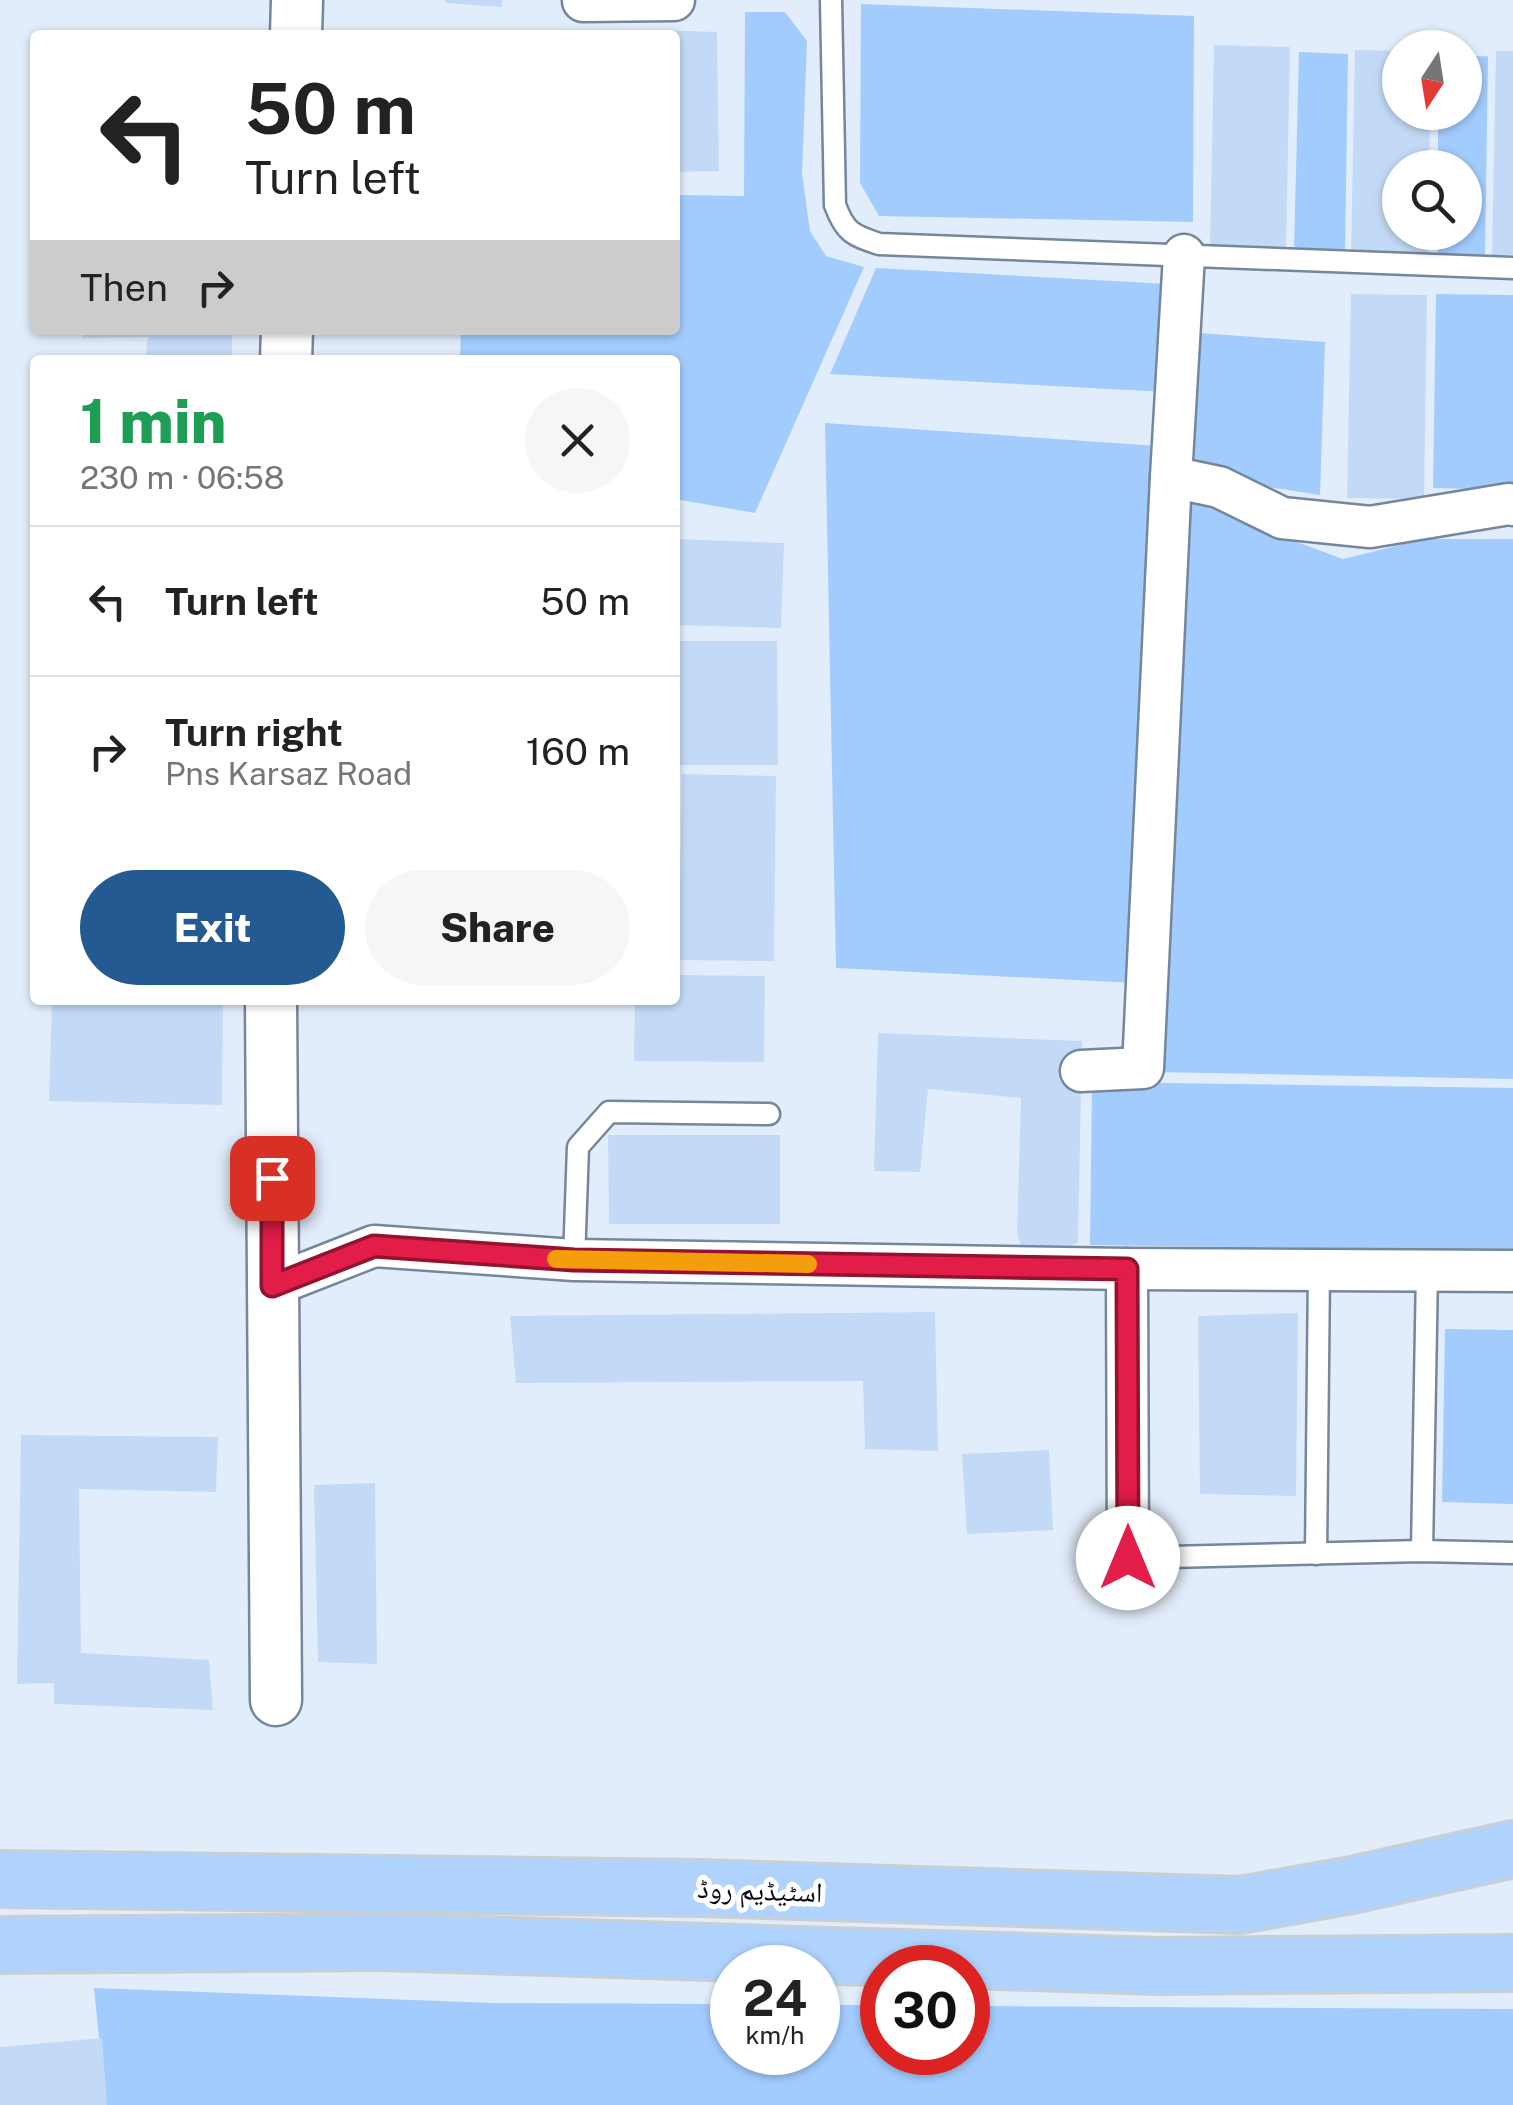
<!DOCTYPE html>
<html lang="en">
<head>
<meta charset="utf-8">
<style>
  body { margin:0; font-family:"Public Sans","Noto Naskh Arabic",sans-serif; background:#f6f6f6; color:#222; height:100vh; display:flex; flex-direction:column; font-size:38px; white-space:nowrap }
  * { box-sizing:border-box; margin:0 }
  p { font-size:32px; color:#767676 }
  .icon { flex:none; width:55px; height:55px; fill:none; stroke:currentColor; stroke-width:2; stroke-linecap:round; stroke-linejoin:round }
  .map { position:relative; flex:1; overflow:hidden }
  .sheet { position:absolute; left:30px; top:355px; width:650px; height:650px; display:flex; flex-direction:column; background:#fff; border-radius:10px; box-shadow:0 2px 8px #0004 }
  .sheet>* { flex:none }
  .top-card { position:absolute; left:30px; top:30px; width:650px; height:305px; border-radius:10px; box-shadow:0 2px 8px #0004; background:#fff; color:#222; overflow:hidden }
  .needle { width:65px; rotate:192deg }
  .buttons { position:absolute; left:1382px; top:30px; display:grid; gap:20px }
  .buttons a { display:grid; place-items:center; width:100px; height:100px; border-radius:50%; background:#fff; box-shadow:0 2px 8px #0004; font-size:50px }
  .speed { position:absolute; left:710px; top:1945px; display:flex; gap:20px; font-size:50px; font-weight:700; text-align:center }
  .speed>* { display:grid; place-content:center; width:130px; height:130px; border-radius:50%; background:#fff; box-shadow:0 2px 8px #0004; line-height:1 }
  .speed small { font-size:25px; font-weight:400 }
  .speed .limit { border:15px solid #d22; background:#fff; color:#111 }
  .pin { position:absolute; display:grid; place-items:center; width:85px; height:85px; color:#fff; margin:-42px; border-radius:20px; box-shadow:0 5px 15px #0006 }
  .me { position:absolute; width:110px; margin:-55px; rotate:0deg; stroke-linejoin:round; filter:drop-shadow(0 0 8px #0008) }
  .turn { display:flex; align-items:center; gap:35px; height:210px; padding:0 50px; font-size:45px }
  .turn .icon { width:130px; height:130px; stroke-width:2.5 }
  .turn b { display:block; font-size:70px; line-height:85px }
  .then { display:flex; align-items:center; height:95px; padding:0 50px; background:#0003; gap:20px; font-size:38px }
  .round { display:grid; place-items:center; flex:none; width:105px; height:105px; border-radius:52px; background:#f6f6f6 }
  .head { display:flex; align-items:center; justify-content:space-between; height:170px; padding:0 50px }
  h1 { font-size:60px; font-weight:800; line-height:75px; color:#1e9e55 }
  .cta { display:flex; gap:20px; margin-top:auto; padding:20px 50px }
  .cta a { flex:1; height:115px; border-radius:60px; background:#245991; color:#fff; font-size:40px; font-weight:800; line-height:115px; text-align:center }
  .cta a+a { background:#f6f6f6; color:#222 }
  ul { padding:0; list-style:none }
  li { display:flex; align-items:center; gap:30px; height:150px; padding:0 50px; border-top:2px solid #e0e0e0 }
  li div { flex:1 }
  li b { display:block; font-size:38px }
  li em { font-style:normal }
  .map>svg:first-child { display:block }
  .green { fill:#a2ccfd }
  .building { fill:#c3daf6 }
  .lines { fill:none; stroke-linecap:round; stroke-linejoin:round }
  .service-casing { stroke:#75879b; stroke-width:25 }
  .minor-casing { stroke:#75879b; stroke-width:45 }
  .tertiary-casing { stroke:#75879b; stroke-width:55 }
  .primary-casing { stroke:#cdced0; stroke-width:60 }
  .service { stroke:#fff; stroke-width:20 }
  .minor { stroke:#fff; stroke-width:40 }
  .tertiary { stroke:#fff; stroke-width:50 }
  .primary { stroke:#afd3fc; stroke-width:55 }
  .route-casing { stroke:#92132f; stroke-width:25 }
  .route { stroke:#e11d48; stroke-width:18 }
  .slow { stroke:#f59e0b; stroke-width:18 }
  .labels { text-anchor:middle; stroke-width:10; stroke-linejoin:round; paint-order:stroke }
  .street-label { font-size:28px; fill:#070c14; stroke:#fff }
</style>
</head>
<body>
<div class="map">
<svg width="1513" height="2105" viewBox="0 0 1513 2105">
  <rect width="100%" height="100%" fill="#e2edfb"/>
  <g class="green">
    <polygon points="861,4 1194,16 1193,222 879,216 860,183"/>
    <polygon points="745,12 785,12 807,41 802,173 810,231 826,256 864,267 755,513 675,499 675,360 460,360 461,330 675,330 675,195 744,196"/>
    <polygon points="1299,52 1348,54 1345,252 1294,250"/>
    <polygon points="1488,56 1485,255 1438,254 1438,233 1465,232 1465,168 1438,167 1438,113 1465,112 1465,57"/>
    <polygon points="876,268 1169,284 1166,392 830,374"/>
    <polygon points="1436,294 1513,295 1513,490 1433,488"/>
    <polygon points="1185,332 1325,342 1320,495 1176,473"/>
    <polygon points="825,423 1158,446 1135,983 836,968"/>
    <polygon points="1179,483 1278,535 1343,559 1424,539 1513,539 1513,1079 1155,1072"/>
    <polygon points="1092,1082 1513,1088 1513,1251 1090,1245"/>
    <polygon points="1445,1329 1513,1330 1513,1504 1442,1502"/>
    <polygon points="94,1988 493,2003 732,2004 732,2052 818,2052 818,2005 882,2005 882,2052 968,2052 968,2006 1513,2009 1513,2105 106,2105"/>
  </g>
  <g class="building">
    <polygon points="445,0 502,0 502,7 445,3"/>
    <polygon points="658,30 717,32 719,171 675,172 675,35 658,35"/>
    <polygon points="1214,45 1290,47 1286,251 1210,249"/>
    <polygon points="1355,50 1400,51 1400,112 1430,112 1429,168 1400,168 1400,232 1428,232 1428,256 1351,255"/>
    <polygon points="1496,51 1513,51 1513,255 1492,255"/>
    <polygon points="1351,294 1427,295 1424,499 1347,498"/>
    <polygon points="82,330 232,330 232,360 145,360 148,337 83,338"/>
    <polygon points="675,539 784,543 781,628 675,625"/>
    <polygon points="677,641 777,641 778,765 678,765"/>
    <polygon points="682,774 776,776 774,961 679,960"/>
    <polygon points="675,975 765,976 764,1062 634,1061 635,1000 675,1000"/>
    <polygon points="52,1000 223,1000 222,1105 49,1101"/>
    <polygon points="878,1033 1082,1041 1078,1242 1065,1249 1022,1249 1017,1234 1021,1098 928,1089 920,1172 874,1171"/>
    <polygon points="608,1135 780,1135 780,1224 609,1224"/>
    <polygon points="935,1312 938,1451 865,1449 863,1381 516,1383 510,1316"/>
    <polygon points="1298,1313 1296,1496 1200,1494 1198,1316"/>
    <polygon points="21,1435 218,1437 216,1492 79,1489 81,1653 209,1660 213,1710 54,1704 54,1683 17,1684"/>
    <polygon points="1049,1450 1053,1530 967,1534 962,1454"/>
    <polygon points="375,1483 377,1664 318,1662 314,1485"/>
    <polygon points="102,2038 107,2105 0,2105 0,2047"/>
  </g>
  <g class="lines">
    <g class="service-casing">
      <g id="service">
        <path d="M831,0L835,205C845,232 852,235 879,244L1513,268"/>
        <polyline points="574,1260 578,1147 609,1112 769,1114"/>
        <polyline points="1422,1551 1427,1270"/>
        <polyline points="1316,1554 1319,1270"/>
        <polyline points="1128,1558 1422,1551 1513,1553"/>
      </g>
    </g>
    <g class="minor-casing">
      <g id="minor">
        <polyline points="583,1 674,0"/>
        <polyline points="1184,255 1171,477 1219,487 1282,518 1370,527 1509,504 1513,505"/>
        <polyline points="1081,1071 1143,1068 1171,477"/>
        <polyline points="1127,1269 1128,1558"/>
        <polyline points="272,1286 374,1246 574,1260 1127,1269 1513,1271"/>
      </g>
    </g>
    <g class="tertiary-casing">
      <g id="tertiary">
        <polyline points="296,35 297,0"/>
        <polyline points="286,360 287,330"/>
        <polyline points="271,1000 276,1700"/>
      </g>
    </g>
    <g class="primary-casing">
      <g id="primary">
        <polyline points="0,1879 701,1888 1240,1905 1352,1885 1513,1849"/>
        <polyline points="0,1945 384,1942 1159,1966 1513,1963"/>
      </g>
    </g>
    <use href="#service" class="service"/>
    <use href="#minor" class="minor"/>
    <use href="#tertiary" class="tertiary"/>
    <use href="#primary" class="primary"/>
  </g>
  <g class="lines">
    <g class="route-casing">
      <polyline id="route" points="272,1178 272,1286 374,1246 574,1260 1127,1269 1128,1558"/>
    </g>
    <use href="#route" class="route"/>
    <polyline class="slow" points="556,1259 808,1264"/>
  </g>
  <g class="labels">
    <g class="street-label">
      <text transform="translate(760 1890) rotate(2)" y="10">اسٹیڈیم روڈ</text>
    </g>
  </g>
</svg>
<div class="buttons">
<a><svg class="needle" viewBox="-14 -14 28 28"><path d="M0-13l5 13h-10z" fill="#e53935"/><path d="M0 13l5-13h-10z" fill="#767676"/></svg></a>
<a><svg class="icon" aria-label="search" viewBox="0 0 24 24"><circle cx="10" cy="10" r="6"/><path d="M15 15l6 6"/></svg></a>
</div>
<div class="speed"><div>24<small>km/h</small></div><div class="limit">30</div></div>
<div class="pin" style="left:272px;top:1178px;background:#d93025"><svg class="icon" aria-label="arrive" viewBox="0 0 24 24"><path d="M6 21V4h12l-3 4 3 4H6"/></svg></div>
<svg class="me" style="left:1128px;top:1558px" viewBox="-20 -20 40 40"><circle r="19" fill="#fff"/><path d="M0-13L10 11 0 6-10 11z" fill="#e11d48"/></svg>
<div class="top-card">
<div class="turn"><svg class="icon" aria-label="left" viewBox="0 0 24 24"><path d="M17 20v-9H6M10 6l-5 5 5 5"/></svg><div><b>50 m</b>Turn left</div></div>
<div class="then">Then<svg class="icon" aria-label="right" viewBox="0 0 24 24"><path d="M7 20v-9h11M14 6l5 5-5 5"/></svg></div>
</div>
<section class="sheet">
<div class="head"><div><h1>1 min</h1><p>230 m · 06:58</p></div><a class="round"><svg class="icon" aria-label="close" viewBox="0 0 24 24"><path d="M6 6l12 12M18 6L6 18"/></svg></a></div>
<ul>
<li><svg class="icon" aria-label="left" viewBox="0 0 24 24"><path d="M17 20v-9H6M10 6l-5 5 5 5"/></svg><div><b>Turn left</b></div><em>50 m</em></li>
<li><svg class="icon" aria-label="right" viewBox="0 0 24 24"><path d="M7 20v-9h11M14 6l5 5-5 5"/></svg><div><b>Turn right</b><p>Pns Karsaz Road</p></div><em>160 m</em></li>
</ul>
<div class="cta"><a>Exit</a><a>Share</a></div>
</section>
</div>
</body>
</html>
